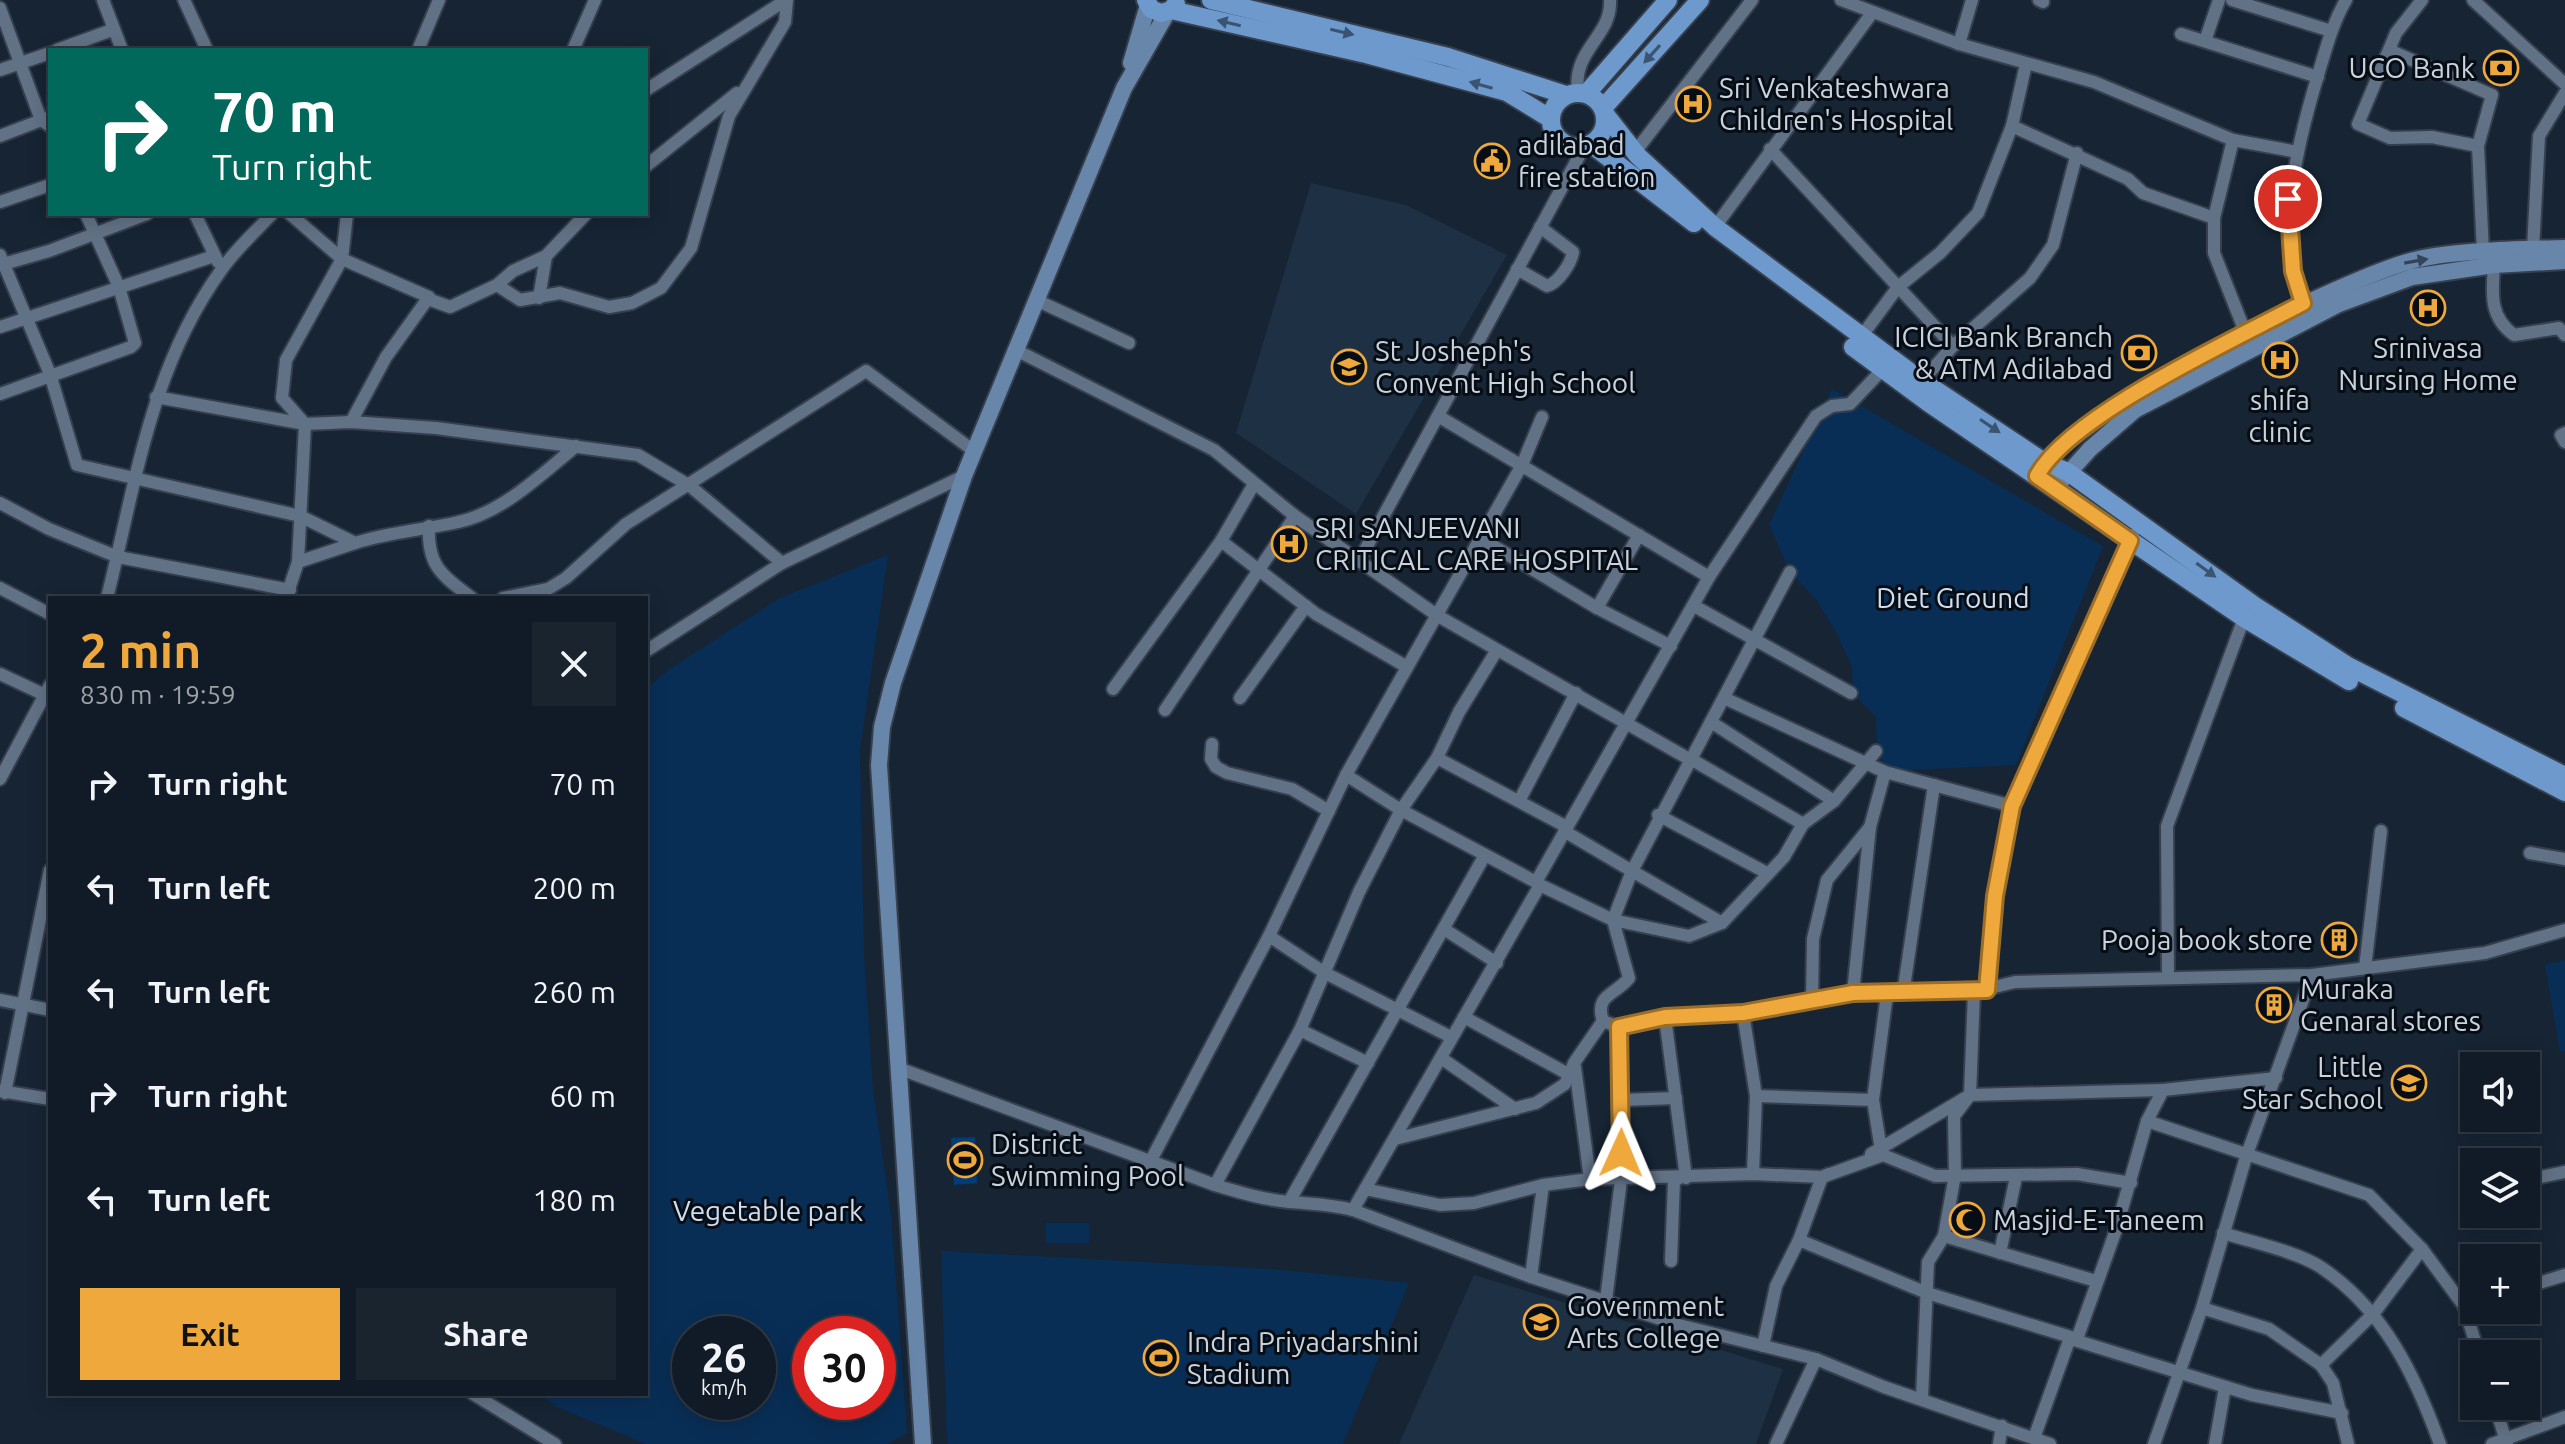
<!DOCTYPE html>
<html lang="en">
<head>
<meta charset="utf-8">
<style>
  body { margin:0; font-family:Ubuntu,sans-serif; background:#19242f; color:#f1f3f6; height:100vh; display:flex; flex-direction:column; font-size:30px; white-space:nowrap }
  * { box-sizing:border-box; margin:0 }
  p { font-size:26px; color:#9ca1a7 }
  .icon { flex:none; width:44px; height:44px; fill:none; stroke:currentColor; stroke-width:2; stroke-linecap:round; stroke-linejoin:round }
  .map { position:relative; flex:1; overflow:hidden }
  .drawer { position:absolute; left:48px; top:596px; width:600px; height:800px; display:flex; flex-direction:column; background:#101b27; border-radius:0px; box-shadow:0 4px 20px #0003,0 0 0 2px #303944 }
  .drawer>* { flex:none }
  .hud { position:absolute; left:48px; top:48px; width:600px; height:168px; border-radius:0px; box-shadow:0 4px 20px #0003,0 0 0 2px #303944; background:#00695c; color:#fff; overflow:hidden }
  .buttons { position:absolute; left:2460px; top:1052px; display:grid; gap:16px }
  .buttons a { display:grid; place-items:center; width:80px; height:80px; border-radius:0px; background:#101b27; box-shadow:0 4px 20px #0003,0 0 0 2px #303944; font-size:40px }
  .speed { position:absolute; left:672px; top:1316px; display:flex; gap:16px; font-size:40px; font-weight:700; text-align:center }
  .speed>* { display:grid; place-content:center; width:104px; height:104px; border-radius:50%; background:#101b27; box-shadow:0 4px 20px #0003,0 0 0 2px #303944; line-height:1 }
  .speed small { font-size:20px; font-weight:400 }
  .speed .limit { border:12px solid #d22; background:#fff; color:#111 }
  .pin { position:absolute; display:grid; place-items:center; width:68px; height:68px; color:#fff; margin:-34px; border:4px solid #fff; border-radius:50%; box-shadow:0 2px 8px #0007 }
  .me { position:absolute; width:88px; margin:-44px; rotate:1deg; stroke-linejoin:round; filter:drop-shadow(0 0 6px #0008) }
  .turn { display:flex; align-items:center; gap:28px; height:168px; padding:0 32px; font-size:36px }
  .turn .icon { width:104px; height:104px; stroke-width:2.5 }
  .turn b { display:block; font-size:56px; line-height:68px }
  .round { display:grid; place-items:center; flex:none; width:84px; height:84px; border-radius:0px; background:#19242f }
  .summary { display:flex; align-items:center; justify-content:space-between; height:136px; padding:0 32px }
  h1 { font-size:48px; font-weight:700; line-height:60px; color:#eea83c }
  .button { display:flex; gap:16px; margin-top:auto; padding:16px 32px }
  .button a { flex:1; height:92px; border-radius:0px; background:#eea83c; color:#111; font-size:32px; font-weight:700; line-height:92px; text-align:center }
  .button a+a { background:#19242f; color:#f1f3f6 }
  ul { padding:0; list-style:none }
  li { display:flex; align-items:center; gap:24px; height:104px; padding:0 32px }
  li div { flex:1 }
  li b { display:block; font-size:30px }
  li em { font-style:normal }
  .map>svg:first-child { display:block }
  .built { fill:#1e3044 }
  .green { fill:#092e56; fill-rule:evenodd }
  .water { fill:#013d77 }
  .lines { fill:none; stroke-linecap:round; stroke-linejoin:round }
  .street-casing { stroke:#363f4d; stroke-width:16 }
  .secondary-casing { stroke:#363f4d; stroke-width:20 }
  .primary-casing { stroke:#363f4d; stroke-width:22 }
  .street { stroke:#627286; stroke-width:12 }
  .secondary { stroke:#6886aa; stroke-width:16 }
  .primary { stroke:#6d99cd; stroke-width:18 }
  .oneway { fill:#3a5370 }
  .oneway2 { fill:#334358 }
  .route-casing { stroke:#9b6d27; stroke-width:20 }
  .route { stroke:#eea83c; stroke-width:14 }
  .labels { text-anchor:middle; stroke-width:6; stroke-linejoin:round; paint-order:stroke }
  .poi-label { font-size:28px; fill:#c9d2dd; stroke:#070d14; text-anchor:start }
  .park-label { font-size:28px; fill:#cfddef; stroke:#070d14 }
</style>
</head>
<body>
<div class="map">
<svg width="2565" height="1444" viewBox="0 0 2565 1444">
  <rect width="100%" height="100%" fill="#162434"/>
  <g class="built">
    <polygon points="1311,183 1406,205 1507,255 1356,514 1236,433"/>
    <polygon points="1474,1275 1783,1369 1756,1444 1399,1444"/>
  </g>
  <g class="green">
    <polygon points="1832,389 2103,546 2016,765 1887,771 1877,748 1876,717 1853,694 1852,667 1836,632 1816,599 1790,572 1769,525"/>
    <path d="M888,555L860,750L864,955L873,1089L891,1215L907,1433L887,1444H646L557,1407L539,1394H646V689L668,670L780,598ZM690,1334H758V1402H690ZM810,1334H878V1402H810Z"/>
    <polygon points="2565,960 2565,1051 2560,1052 2545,965"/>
    <rect x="1046" y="1223" width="43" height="20"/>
    <polygon points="941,1251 1272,1269 1409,1283 1343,1444 947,1444"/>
  </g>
  <polygon class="water" points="975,1137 977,1183 954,1185 951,1138"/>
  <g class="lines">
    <g class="street-casing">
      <g id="street">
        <polyline points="103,0 122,50"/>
        <polyline points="184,0 207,50"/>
        <polyline points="1841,0 1959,44 2094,82 2233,140 2298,152"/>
        <polyline points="2039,0 2043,2"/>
        <polyline points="2232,0 2331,31"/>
        <polyline points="2422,0 2396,33 2358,124 2390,138 2432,137 2478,146"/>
        <polyline points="2473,0 2565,84"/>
        <polyline points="0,8 41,120 50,126"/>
        <polyline points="2181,34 2318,77"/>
        <polyline points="2205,41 2219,0"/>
        <polyline points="1959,44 1972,0"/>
        <polyline points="57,50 112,30"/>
        <polyline points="418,50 439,0"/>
        <polyline points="573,50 595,0"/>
        <polyline points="2389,50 2492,95 2478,146 2483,253"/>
        <polyline points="0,70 50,53"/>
        <polyline points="646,90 786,0"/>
        <path d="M1578,92C1572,49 1612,37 1610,0"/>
        <polyline points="2012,126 2128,179 2143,193 2214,218 2233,140"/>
        <polyline points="0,136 47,118"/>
        <polyline points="1770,149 1953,346"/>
        <polyline points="1635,152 1752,0"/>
        <polyline points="646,166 737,93"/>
        <polyline points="0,202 50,185"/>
        <polyline points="195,214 218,262"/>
        <polyline points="290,214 342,259 286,360 282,398 305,424 351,422 436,428 638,455 690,486 782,563"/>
        <polyline points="347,214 342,259 429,297 386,357 351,422"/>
        <polyline points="2214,218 2214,253 2246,334"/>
        <polyline points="1715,227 1872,13"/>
        <polyline points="2533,249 2539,136 2565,93"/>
        <path d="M0,255L50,374L77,465L300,516L355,543C389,532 423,530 458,522C502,513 542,474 576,446"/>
        <polyline points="0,265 49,251 147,214"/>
        <path d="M2494,265C2492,293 2489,317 2514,335L2559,328L2565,335"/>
        <path d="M1517,269L1547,286C1558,283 1571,264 1573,252L1540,227"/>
        <polyline points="497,285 513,271 546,256 586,214"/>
        <polyline points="539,298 546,256"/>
        <polyline points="428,299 450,307 497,285 520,300 560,293 609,307 632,303 661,288 691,248 729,116 785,22 787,0"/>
        <polyline points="1036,300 1129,343"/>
        <path d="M2306,309C2275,232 2295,151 2318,75C2326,49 2332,24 2346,0"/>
        <polyline points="0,327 214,256"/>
        <polyline points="1861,337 1898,287 1940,253 1978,213 2012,126 2026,64"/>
        <polyline points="1016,350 1214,450 1295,516 1438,616 1689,759"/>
        <polyline points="1922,381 1953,346 2030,278 2053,245 2077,153"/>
        <polyline points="0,394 131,347 135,343 119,287 86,214"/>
        <polyline points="156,397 305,424 298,562 286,598"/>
        <polyline points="1438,416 1709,577"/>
        <polyline points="2565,433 2561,435 2565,442"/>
        <polyline points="0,503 49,529 118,557 290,590"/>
        <path d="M429,526C427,565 441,575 472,598"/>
        <polyline points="1480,538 1597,608 1671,646"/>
        <polyline points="1221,541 1316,614 1407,667"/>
        <polyline points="1359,561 1584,147"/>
        <polyline points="298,562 355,543"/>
        <polyline points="0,588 50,614"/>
        <path d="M107,598C136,483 150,368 222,269C236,249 255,232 272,214"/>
        <polyline points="503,598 548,589 566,578 626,524 866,371 974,451"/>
        <polyline points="1696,607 1851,693"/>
        <polyline points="1597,608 1639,535"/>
        <polyline points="646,651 782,563 964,476"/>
        <polyline points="0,674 45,695"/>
        <polyline points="1113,689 1221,541 1254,484"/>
        <polyline points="1240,698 1306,606"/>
        <polyline points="1724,698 1885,772 2012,806"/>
        <polyline points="1165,710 1295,516"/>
        <polyline points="1711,722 1834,801"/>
        <polyline points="1212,744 1211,759 1216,767 1227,773 1292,789 1329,811"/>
        <polyline points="1437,758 1567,827"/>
        <polyline points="1689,758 1803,824"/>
        <polyline points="1346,775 1401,810 1536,882"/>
        <polyline points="0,779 50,685"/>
        <polyline points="1519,801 1576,693"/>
        <polyline points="1658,815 1767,873"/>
        <polyline points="1564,831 1632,871 1613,920 1689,936 1722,923 1784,857 1803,824 1834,801 1876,751"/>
        <polyline points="2530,853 2565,859"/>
        <polyline points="1540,885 1536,882 1709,577 1816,416 1832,406 1850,404 1883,369"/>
        <polyline points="1722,923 1632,871 1790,572"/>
        <polyline points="1444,929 1497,963"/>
        <polyline points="1269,936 1325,973 1451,1037"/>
        <polyline points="2365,968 2381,831"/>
        <polyline points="2168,978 2167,826 2244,618"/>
        <polyline points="1987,990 1999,867 2012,806 2133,535"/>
        <polyline points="1853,993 1870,827 1885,772"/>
        <polyline points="1903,994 1934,785"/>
        <polyline points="0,1000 50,1010"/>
        <polyline points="1812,1002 1813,939 1827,880 1870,827"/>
        <polyline points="1743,1013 1756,1096 1753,1174"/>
        <polyline points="1464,1017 1570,1075"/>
        <polyline points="1665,1017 1686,1178"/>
        <polyline points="1300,1030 1368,1063"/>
        <polyline points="1441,1058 1515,1109"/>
        <polyline points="1575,1067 1590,1179"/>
        <path d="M898,1068L1215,1185C1239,1192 1264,1200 1290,1202C1312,1204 1331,1204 1353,1210L1531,1277L1679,1325L1816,1359L1884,1387L2050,1444"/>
        <polyline points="0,1091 50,1099"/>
        <polyline points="5,1093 50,870"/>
        <polyline points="1756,1096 1873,1100"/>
        <polyline points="1622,1100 1676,1098"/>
        <polyline points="2147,1121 2369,1195 2422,1249 2374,1313 2321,1365 2269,1329 2202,1308"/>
        <polyline points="1395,1139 1536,1103 1565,1084 1574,1063 1603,1021"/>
        <polyline points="1881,1150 1873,1100 1887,994"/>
        <polyline points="1871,1154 1970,1095 2163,1090"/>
        <polyline points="1149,1164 1269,936 1346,775 1522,465 1542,417"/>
        <polyline points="2526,1180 2565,1172"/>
        <polyline points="1215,1185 1300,1030 1359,892 1401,810 1437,758 1459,712 1497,650"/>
        <polyline points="1365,1189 1440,1205 1474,1203 1543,1185 1590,1179 1753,1174 1822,1177 1883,1155 1935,1176 2077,1174 2131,1183"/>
        <polyline points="1289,1202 1485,855"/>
        <path d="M1353,1210L1540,885L1613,920L1629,978C1616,995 1594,994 1603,1021L1619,1027L1665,1017L1743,1013L1853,993L1974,992L2015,982L2312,975L2485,953L2565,930"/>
        <path d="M2223,1233C2251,1242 2299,1252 2322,1268C2384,1310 2415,1375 2440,1444"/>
        <polyline points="1944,1236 2096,1281"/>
        <polyline points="1799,1240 1927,1293 2074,1338"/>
        <polyline points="2422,1249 2464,1306 2474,1303"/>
        <polyline points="2000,1253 2016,1177"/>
        <polyline points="1671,1261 1674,1180 1678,1179"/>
        <polyline points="1531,1277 1543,1185"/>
        <polyline points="2526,1287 2565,1275"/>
        <polyline points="1606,1300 1621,1180 1619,1027"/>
        <polyline points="2464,1306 2479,1354"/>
        <polyline points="2071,1339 2252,1395 2342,1413"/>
        <polyline points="1763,1346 1776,1286 1799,1240 1822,1177 1829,1174"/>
        <polyline points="2321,1365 2333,1383 2348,1444"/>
        <polyline points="473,1394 555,1444"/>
        <polyline points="1922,1398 1928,1262 1944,1236 1955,1175 1954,1116 1970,1095 1974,992"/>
        <polyline points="2495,1406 2507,1444"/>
        <polyline points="2034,1438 2070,1338 2077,1339 2116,1230 2147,1121 2163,1090 2276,1078"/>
        <polyline points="1776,1444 1816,1359"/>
        <polyline points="1999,1444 2002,1426"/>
        <polyline points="2154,1444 2202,1308 2246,1157 2312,975"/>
        <polyline points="2215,1444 2225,1387"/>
        <polyline points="2492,1444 2565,1417"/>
      </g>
    </g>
    <g class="secondary-casing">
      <g id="secondary">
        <polyline points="1131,63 1148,5"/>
        <path d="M2040,471C2071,411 2336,283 2407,262C2446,250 2522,249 2565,248"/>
        <polyline points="2055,488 2090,449 2135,410 2339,304 2412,277 2494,265 2565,261"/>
        <polyline points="923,1444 879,765 882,727 893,683 964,476 1124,88 1167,13"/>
      </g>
    </g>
    <g class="primary-casing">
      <g id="primary">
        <polyline points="1146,0 1151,9 1161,13 1171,10 1176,4"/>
        <polyline points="1211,0 1448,57 1566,95"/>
        <polyline points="1171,10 1366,54 1507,92 1551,119"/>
        <circle cx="1578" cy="120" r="27"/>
        <polyline points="1587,93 1668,0"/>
        <polyline points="1603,108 1700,0"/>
        <polyline points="1605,114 1638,156 1715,227 1922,381 2044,462 2068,472 2255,606 2348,666 2565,776"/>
        <polyline points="1591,144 1694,223"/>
        <polyline points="1853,347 1929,403 2244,618 2349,681"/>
        <polyline points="2404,708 2565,792"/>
      </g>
    </g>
    <use href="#street" class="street"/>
    <use href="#secondary" class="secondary"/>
    <use href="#primary" class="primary"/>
  </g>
  <defs><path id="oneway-solid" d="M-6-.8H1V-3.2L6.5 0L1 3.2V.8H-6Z" transform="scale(2)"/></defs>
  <g class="oneway">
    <use href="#oneway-solid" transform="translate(1229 23) rotate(-167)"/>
    <use href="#oneway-solid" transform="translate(1342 32) rotate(13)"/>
    <use href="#oneway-solid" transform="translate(1652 54) rotate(132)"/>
    <use href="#oneway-solid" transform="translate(1481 85) rotate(-164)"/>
    <use href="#oneway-solid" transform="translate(1990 426) rotate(34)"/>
    <use href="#oneway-solid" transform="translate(2206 570) rotate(36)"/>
  </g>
  <use class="oneway2" href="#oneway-solid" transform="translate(2416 261) rotate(-10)"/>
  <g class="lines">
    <g class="route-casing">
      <path id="route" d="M1621,1153L1619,1027L1665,1017L1743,1013L1853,993L1987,990L1995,896L2012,806L2130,541L2037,476C2069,415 2238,338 2303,303L2293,271L2288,199"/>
    </g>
    <use href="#route" class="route"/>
  </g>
  <defs>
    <g id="bank-ring" transform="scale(1.8)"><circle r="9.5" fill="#070d14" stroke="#eea83c" stroke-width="1.5"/><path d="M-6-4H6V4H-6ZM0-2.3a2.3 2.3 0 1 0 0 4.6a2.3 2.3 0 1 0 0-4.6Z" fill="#eea83c"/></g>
    <g id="hospital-ring" transform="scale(1.8)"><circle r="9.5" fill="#070d14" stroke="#eea83c" stroke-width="1.5"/><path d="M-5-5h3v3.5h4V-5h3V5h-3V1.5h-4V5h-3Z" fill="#eea83c"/></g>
    <g id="civic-ring" transform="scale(1.8)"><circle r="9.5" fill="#070d14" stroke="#eea83c" stroke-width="1.5"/><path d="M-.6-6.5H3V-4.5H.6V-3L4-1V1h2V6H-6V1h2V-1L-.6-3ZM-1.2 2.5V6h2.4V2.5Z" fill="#eea83c"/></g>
    <g id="school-ring" transform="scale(1.8)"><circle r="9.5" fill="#070d14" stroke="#eea83c" stroke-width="1.5"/><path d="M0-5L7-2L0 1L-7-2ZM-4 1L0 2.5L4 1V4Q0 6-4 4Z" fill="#eea83c"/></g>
    <g id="building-ring" transform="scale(1.8)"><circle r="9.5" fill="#070d14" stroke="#eea83c" stroke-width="1.5"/><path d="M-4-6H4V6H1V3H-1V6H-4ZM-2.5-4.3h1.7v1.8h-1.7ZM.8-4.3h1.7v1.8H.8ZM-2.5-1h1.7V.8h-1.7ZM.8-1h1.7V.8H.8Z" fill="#eea83c"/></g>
    <g id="stadium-ring" transform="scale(1.8)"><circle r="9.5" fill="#070d14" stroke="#eea83c" stroke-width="1.5"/><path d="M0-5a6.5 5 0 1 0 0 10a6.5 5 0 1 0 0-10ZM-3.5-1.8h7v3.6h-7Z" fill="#eea83c"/></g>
    <g id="mosque-ring" transform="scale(1.8)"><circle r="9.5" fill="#070d14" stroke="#eea83c" stroke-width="1.5"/><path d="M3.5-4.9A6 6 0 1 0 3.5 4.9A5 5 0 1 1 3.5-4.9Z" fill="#eea83c"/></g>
    <g id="university-ring" transform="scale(1.8)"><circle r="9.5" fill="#070d14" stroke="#eea83c" stroke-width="1.5"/><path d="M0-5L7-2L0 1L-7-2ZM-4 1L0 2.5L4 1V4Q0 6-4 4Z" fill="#eea83c"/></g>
  </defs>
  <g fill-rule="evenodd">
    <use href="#bank-ring" x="2501" y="68"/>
    <use href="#hospital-ring" x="1693" y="104"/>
    <use href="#civic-ring" x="1492" y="161"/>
    <use href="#hospital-ring" x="2428" y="308"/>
    <use href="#bank-ring" x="2139" y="353"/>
    <use href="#hospital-ring" x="2280" y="360"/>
    <use href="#school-ring" x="1349" y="367"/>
    <use href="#hospital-ring" x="1289" y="544"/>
    <use href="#building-ring" x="2339" y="940"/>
    <use href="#building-ring" x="2274" y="1005"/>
    <use href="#school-ring" x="2409" y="1083"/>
    <use href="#stadium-ring" x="965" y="1160"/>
    <use href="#mosque-ring" x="1967" y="1220"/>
    <use href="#university-ring" x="1541" y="1322"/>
    <use href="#stadium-ring" x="1161" y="1358"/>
  </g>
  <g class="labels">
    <g class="poi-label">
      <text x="2475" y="78" text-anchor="end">UCO Bank</text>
      <text x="1719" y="98">Sri Venkateshwara<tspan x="1719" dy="32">Children's Hospital</tspan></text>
      <text x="1518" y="155">adilabad<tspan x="1518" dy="32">fire station</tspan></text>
      <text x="2113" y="347" text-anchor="end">ICICI Bank Branch<tspan x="2113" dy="32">&amp; ATM Adilabad</tspan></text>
      <text x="2428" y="358" text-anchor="middle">Srinivasa<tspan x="2428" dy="32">Nursing Home</tspan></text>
      <text x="1375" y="361">St Josheph's<tspan x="1375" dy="32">Convent High School</tspan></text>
      <text x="2280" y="410" text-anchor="middle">shifa<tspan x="2280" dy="32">clinic</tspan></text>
      <text x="1315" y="538">SRI SANJEEVANI<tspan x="1315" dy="32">CRITICAL CARE HOSPITAL</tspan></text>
      <text x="2313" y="950" text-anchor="end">Pooja book store</text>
      <text x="2300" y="999">Muraka<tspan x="2300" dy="32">Genaral stores</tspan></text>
      <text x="2383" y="1077" text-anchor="end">Little<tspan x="2383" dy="32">Star School</tspan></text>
      <text x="991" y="1154">District<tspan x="991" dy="32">Swimming Pool</tspan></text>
      <text x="1993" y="1230">Masjid-E-Taneem</text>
      <text x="1567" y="1316">Government<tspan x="1567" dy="32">Arts College</tspan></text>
      <text x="1187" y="1352">Indra Priyadarshini<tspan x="1187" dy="32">Stadium</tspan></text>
    </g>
    <g class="park-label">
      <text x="1953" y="608">Diet Ground</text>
      <text x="768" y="1221">Vegetable park</text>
    </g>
  </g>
</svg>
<div class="buttons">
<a><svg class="icon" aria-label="sound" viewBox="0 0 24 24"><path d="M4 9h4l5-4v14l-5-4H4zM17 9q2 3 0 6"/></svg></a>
<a><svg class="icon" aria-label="layers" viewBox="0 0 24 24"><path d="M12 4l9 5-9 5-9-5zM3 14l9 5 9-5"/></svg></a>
<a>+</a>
<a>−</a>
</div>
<div class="speed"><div>26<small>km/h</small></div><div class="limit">30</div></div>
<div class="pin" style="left:2288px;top:199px;background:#d93025"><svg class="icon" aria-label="arrive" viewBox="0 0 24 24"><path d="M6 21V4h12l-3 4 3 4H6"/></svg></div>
<svg class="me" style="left:1621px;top:1153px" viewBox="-20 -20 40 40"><path d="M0-17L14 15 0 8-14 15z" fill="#eea83c" stroke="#fff" stroke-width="4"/></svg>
<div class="hud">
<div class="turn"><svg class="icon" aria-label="right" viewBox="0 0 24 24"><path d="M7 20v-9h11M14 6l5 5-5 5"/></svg><div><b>70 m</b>Turn right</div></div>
</div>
<section class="drawer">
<div class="summary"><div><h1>2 min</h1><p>830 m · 19:59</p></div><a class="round"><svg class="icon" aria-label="close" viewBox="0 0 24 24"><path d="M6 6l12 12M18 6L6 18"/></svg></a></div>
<ul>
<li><svg class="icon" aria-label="right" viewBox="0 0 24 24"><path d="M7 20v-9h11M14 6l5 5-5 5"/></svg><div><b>Turn right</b></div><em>70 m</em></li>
<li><svg class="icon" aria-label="left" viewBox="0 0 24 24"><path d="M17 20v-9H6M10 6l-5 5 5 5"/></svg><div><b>Turn left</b></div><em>200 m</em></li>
<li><svg class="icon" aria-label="left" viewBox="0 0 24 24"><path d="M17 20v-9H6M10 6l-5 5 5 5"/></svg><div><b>Turn left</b></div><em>260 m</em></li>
<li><svg class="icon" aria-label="right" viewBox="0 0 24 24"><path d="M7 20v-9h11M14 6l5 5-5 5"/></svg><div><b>Turn right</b></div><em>60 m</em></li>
<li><svg class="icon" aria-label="left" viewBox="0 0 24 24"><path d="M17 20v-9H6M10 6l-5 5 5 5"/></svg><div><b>Turn left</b></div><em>180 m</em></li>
</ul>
<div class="button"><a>Exit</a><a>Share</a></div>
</section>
</div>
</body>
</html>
